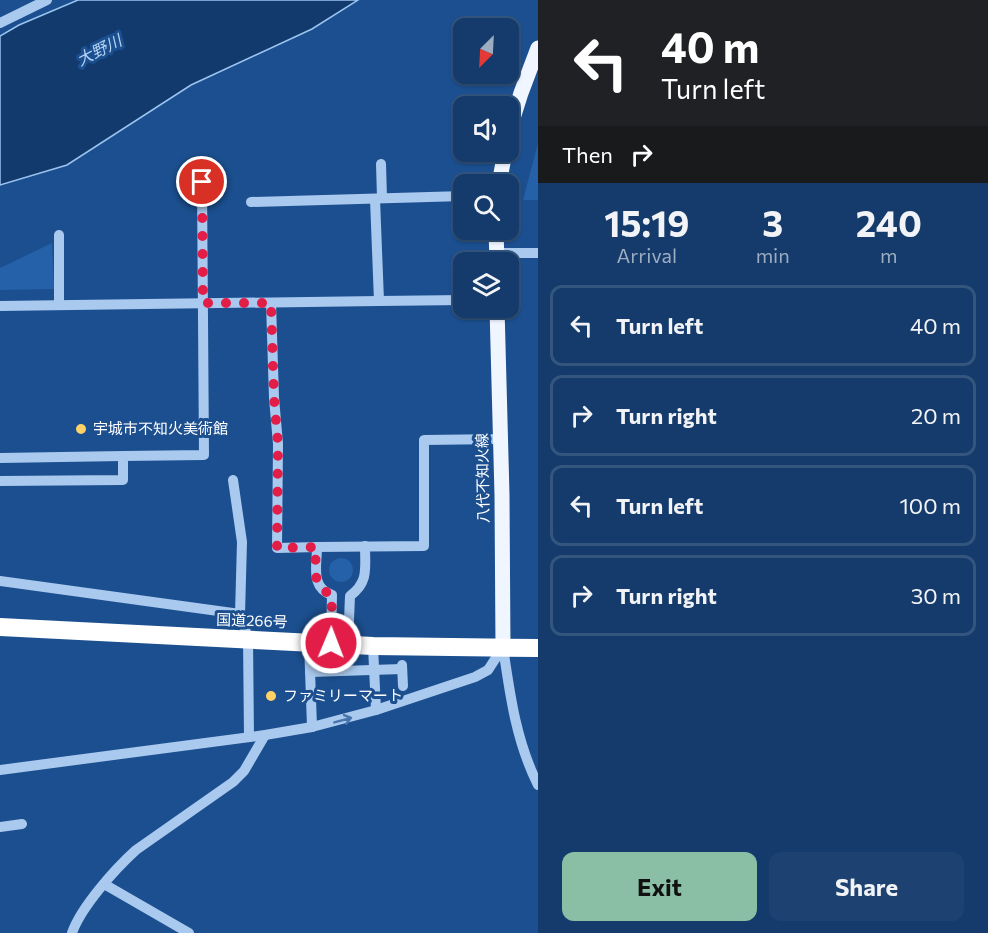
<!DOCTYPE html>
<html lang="en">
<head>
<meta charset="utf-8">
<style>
  body { margin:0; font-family:Commissioner,"Noto Sans JP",sans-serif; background:#1d4271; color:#f1f3f6; height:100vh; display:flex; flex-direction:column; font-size:22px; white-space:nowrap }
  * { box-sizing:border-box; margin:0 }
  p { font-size:20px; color:#9dadc1 }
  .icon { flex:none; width:33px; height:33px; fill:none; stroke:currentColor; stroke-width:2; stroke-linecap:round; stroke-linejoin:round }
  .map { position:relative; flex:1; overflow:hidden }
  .panel { display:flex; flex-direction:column; background:#143b6b; width:450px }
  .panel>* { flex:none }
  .hud { background:#202124; color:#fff; overflow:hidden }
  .needle { width:39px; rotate:204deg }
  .controls { position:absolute; left:453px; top:18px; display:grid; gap:12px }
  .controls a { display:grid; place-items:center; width:66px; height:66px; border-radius:12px; background:#143b6b; box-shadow:0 2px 4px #0004,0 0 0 2px #33557e; font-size:30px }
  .pin { position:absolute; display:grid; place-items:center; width:51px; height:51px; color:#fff; margin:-26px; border:3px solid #fff; border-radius:50%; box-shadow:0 2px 6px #0007 }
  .me { position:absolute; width:66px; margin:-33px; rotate:1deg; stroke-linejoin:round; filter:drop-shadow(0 0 4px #0008) }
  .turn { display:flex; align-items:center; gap:21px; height:126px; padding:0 24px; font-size:27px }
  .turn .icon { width:78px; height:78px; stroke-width:2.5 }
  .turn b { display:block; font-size:42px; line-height:51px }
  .then { display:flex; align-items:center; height:57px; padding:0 24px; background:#0003; gap:12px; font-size:22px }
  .eta { display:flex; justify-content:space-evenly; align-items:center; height:102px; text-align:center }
  .eta b { font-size:36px; font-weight:700; line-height:42px }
  .action { display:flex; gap:12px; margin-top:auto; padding:12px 24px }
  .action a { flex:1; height:69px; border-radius:12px; background:#8abfa5; color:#111; font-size:24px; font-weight:700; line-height:69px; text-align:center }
  .action a+a { background:#1d4271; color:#f1f3f6 }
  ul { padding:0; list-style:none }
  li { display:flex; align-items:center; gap:18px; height:81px; margin:0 12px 9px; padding:0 12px; border:3px solid #33557e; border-radius:12px }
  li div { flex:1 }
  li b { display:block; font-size:22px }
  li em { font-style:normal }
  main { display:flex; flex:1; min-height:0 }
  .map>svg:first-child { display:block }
  .green { fill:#2461a8 }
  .water { fill:#123a6d; stroke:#9cc4f0; stroke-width:1.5 }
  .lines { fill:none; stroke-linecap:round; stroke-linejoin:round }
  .minor { stroke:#a9c9ee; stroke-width:10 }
  .major { stroke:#f0f6ff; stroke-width:15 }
  .highway { stroke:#fff; stroke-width:18 }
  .oneway { stroke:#4674ac }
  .route { stroke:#e11d48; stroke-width:10; stroke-dasharray:0 18 }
  .poi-dot { fill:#ffd166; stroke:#1b4f8f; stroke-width:2 }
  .labels { text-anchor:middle; stroke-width:6; stroke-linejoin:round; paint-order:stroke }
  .poi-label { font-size:15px; fill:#fff; stroke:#1b4f8f; text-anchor:start }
  .street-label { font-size:15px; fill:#fff; stroke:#1b4f8f }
  .water-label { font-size:16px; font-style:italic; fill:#b5d3f5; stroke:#1b4f8f }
</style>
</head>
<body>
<main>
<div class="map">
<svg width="538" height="933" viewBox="0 0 538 933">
  <rect width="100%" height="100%" fill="#1b4f8f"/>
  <g class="green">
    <polygon points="538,143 538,200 523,200"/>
    <polygon points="52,243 54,289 0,290 0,268"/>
    <circle cx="341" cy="570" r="12"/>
  </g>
  <polygon class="water" points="78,0 358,0 312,29 191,85 67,165 0,185 0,36 19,25"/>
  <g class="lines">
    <g class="minor">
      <polyline points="0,23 47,0"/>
      <polyline points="381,164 382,198"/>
      <polyline points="375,199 379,301 464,300"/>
      <polyline points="251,202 464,196"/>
      <polyline points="497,253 538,253"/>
      <polyline points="271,303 274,398 278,444 277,548 317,547"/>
      <polyline points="59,304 59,235"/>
      <polyline points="0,306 379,301"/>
      <polyline points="0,458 123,456"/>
      <polyline points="233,480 242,542 240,614"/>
      <polyline points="0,481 123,480 123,456 204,455 202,182"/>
      <polyline points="0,581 240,614 248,638 249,737"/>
      <polyline points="309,642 312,727"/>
      <path d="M331,643L332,595C310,587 317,566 317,547L424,546V440L501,439"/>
      <path d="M348,644L350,596C369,582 365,568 365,546"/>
      <polyline points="373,646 376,710"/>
      <path d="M503,647C510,695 516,741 538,785"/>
      <polyline points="402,665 403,686"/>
      <polyline points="310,672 402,669"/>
      <polyline points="0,770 265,735 312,727 376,710 475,677 488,670 503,647"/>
      <polyline points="0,827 22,824"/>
      <polyline points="104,884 189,933"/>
      <path d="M72,933C81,907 115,869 136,850L233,782L244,771L265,735"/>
    </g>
    <g class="major">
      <polyline points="508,134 521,93 538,48"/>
      <polyline points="499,184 505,152"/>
      <polyline points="496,230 497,262"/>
      <polyline points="497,308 502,495 503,647"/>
    </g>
    <polyline class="highway" points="0,627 373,646 538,648"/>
  </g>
  <defs><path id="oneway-shaft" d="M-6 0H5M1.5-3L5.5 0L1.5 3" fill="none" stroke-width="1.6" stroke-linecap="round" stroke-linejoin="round" transform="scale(1.5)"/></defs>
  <use class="oneway" href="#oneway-shaft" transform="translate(343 720) rotate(-15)"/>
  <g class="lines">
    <path class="route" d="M202,182L203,303H271L274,398L278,444L277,548L316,547C316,566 310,586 332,595L331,643"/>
  </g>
  <g class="poi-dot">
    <circle cx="81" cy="429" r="6"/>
    <circle cx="271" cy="696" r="6"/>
  </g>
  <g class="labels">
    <g class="poi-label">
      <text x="93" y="434">宇城市不知火美術館</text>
      <text x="283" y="701">ファミリーマート</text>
    </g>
    <g class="street-label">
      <text transform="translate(483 478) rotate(-91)" y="5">八代不知火線</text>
      <text transform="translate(252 621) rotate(2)" y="5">国道266号</text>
    </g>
    <g class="water-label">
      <text transform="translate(99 50) rotate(-27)" y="6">大野川</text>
    </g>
  </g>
</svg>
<div class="controls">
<a><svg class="needle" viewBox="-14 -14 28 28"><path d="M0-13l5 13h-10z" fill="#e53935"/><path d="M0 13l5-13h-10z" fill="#9dadc1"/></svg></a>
<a><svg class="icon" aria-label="sound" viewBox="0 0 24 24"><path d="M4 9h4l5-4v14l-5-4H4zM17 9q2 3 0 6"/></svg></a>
<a><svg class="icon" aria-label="search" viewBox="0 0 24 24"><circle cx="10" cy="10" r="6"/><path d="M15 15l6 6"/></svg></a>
<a><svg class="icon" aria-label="layers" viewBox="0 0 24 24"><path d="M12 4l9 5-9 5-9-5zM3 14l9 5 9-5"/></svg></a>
</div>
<div class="pin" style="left:202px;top:182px;background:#d93025"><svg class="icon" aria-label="arrive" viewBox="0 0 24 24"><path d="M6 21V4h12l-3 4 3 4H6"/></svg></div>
<svg class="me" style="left:331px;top:643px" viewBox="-20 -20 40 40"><circle r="17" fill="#e11d48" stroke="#fff" stroke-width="3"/><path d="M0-11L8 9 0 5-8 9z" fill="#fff"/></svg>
</div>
<section class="panel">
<div class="hud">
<div class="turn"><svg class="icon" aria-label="left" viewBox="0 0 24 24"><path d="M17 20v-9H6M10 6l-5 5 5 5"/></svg><div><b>40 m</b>Turn left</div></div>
<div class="then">Then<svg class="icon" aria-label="right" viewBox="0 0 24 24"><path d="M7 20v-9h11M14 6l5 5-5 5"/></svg></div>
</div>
<div class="eta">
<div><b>15:19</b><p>Arrival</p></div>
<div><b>3</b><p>min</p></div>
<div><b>240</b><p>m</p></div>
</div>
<ul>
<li><svg class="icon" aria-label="left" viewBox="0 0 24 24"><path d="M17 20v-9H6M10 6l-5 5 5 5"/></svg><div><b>Turn left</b></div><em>40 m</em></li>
<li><svg class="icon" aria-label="right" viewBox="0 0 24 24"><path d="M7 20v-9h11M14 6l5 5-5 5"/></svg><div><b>Turn right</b></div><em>20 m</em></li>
<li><svg class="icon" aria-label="left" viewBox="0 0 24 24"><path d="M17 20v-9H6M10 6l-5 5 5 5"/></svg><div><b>Turn left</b></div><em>100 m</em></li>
<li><svg class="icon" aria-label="right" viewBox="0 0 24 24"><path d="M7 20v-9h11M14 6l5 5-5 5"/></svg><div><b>Turn right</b></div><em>30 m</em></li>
</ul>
<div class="action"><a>Exit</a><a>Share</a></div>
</section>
</main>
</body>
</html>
